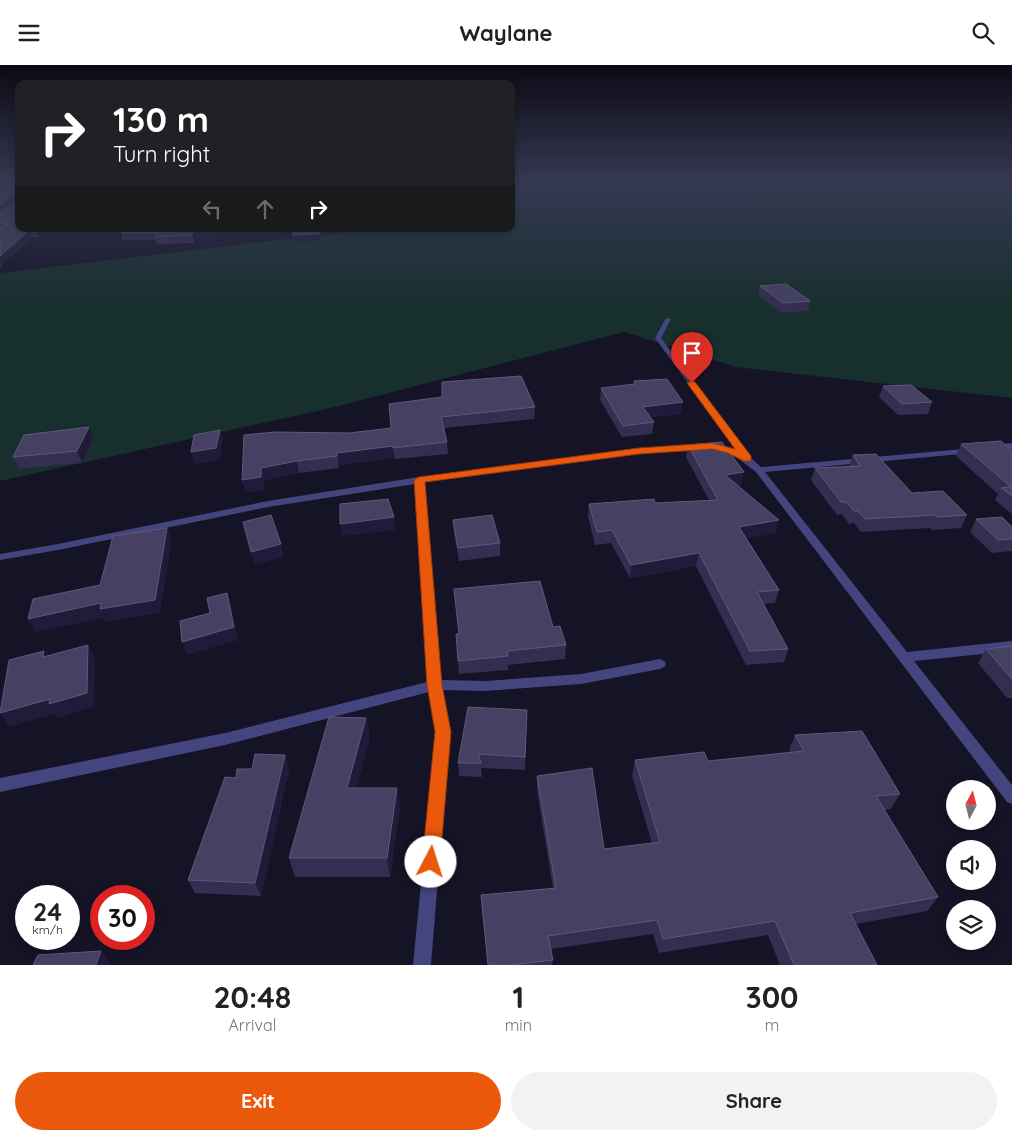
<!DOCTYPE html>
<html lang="en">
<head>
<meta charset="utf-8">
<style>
  body { margin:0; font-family:Quicksand,sans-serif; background:#f2f2f2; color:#222; height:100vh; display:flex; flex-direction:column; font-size:19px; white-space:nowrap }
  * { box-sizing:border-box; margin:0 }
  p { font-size:16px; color:#767676 }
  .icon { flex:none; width:28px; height:28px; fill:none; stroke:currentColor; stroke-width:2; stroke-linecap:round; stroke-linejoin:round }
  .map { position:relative; height:900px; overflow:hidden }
  .panel { display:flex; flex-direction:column; background:#fff; flex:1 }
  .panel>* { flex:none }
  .banner { position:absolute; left:15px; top:15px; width:500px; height:152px; border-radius:10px; box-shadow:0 2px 8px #0003; background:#202124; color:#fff; overflow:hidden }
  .needle { width:32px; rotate:7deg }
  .buttons { position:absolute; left:946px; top:715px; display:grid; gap:10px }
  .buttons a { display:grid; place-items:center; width:50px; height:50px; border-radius:50%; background:#fff; box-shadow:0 2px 8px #0003; font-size:25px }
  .speed { position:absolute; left:15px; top:820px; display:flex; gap:10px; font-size:25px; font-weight:700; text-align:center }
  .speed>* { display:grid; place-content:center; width:65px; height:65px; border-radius:50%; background:#fff; box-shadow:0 2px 8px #0003; line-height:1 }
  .speed small { font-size:12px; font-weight:400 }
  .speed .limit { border:8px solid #d22; background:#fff; color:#111 }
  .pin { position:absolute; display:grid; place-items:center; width:42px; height:42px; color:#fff; margin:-51px -21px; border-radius:50% 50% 50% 0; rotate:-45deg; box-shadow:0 0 5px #0007 }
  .pin .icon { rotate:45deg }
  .me { position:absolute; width:55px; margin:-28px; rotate:5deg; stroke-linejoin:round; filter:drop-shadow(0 0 4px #0008) }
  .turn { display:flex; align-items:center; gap:18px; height:105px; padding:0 15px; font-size:22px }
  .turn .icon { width:65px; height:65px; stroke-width:2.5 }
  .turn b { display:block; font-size:35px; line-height:42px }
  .lanes { display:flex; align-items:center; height:48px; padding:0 15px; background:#0003; justify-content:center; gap:25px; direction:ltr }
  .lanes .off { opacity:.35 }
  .eta { display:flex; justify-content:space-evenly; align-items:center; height:85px; text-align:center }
  .eta b { font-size:30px; font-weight:700; line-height:35px }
  .primary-button { display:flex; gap:10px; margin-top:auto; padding:10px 15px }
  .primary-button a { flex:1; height:58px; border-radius:30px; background:#ea580c; color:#fff; font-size:20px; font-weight:700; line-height:58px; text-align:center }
  .primary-button a+a { background:#f2f2f2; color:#222 }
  header { display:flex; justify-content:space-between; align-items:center; height:65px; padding:0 15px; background:#fff; font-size:22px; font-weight:700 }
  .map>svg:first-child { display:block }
  .green { fill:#172f2d }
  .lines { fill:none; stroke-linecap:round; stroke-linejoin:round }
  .street { fill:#44457e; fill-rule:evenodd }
  .wall { fill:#342e51 }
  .shaded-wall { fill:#201b38 }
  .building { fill:#464163; stroke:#5e597b }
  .route { fill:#ea580c; stroke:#983908 }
</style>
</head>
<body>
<header><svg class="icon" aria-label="menu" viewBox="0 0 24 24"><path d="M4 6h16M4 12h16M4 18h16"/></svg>Waylane<svg class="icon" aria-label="search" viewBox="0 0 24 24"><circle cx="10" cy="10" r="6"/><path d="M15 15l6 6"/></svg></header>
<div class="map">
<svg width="1012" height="900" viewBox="0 0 1012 900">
  <rect width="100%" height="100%" fill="#151326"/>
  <polygon class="green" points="603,118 1012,118 1012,333 736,302 624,267 335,342 0,416 0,208 373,164 511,164 511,127"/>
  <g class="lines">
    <g class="street">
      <polygon points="666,253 671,254 661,273 749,389 750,392 761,402 975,383 976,385 975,387 972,388 765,407 907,587 1012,576 1012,586 914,596 1012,720 1012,739 1007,737 756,407 736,392 712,384 711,382 715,379 738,386 655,273"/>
      <polygon points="1012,378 1012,384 994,386 990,383 994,380"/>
      <polygon points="701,379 705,382 704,384 639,389 424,417 440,615 485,616 581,609 660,594 664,596 666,599 664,602 660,604 581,619 485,626 442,625 450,667 431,900 413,900 436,667 429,627 225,680 0,727 0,713 225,668 427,617 415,419 268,442 58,485 0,495 0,489 58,479 268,436 419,412 639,383"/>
    </g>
  </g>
  <g class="wall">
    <polygon points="0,118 14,118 14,120 51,164 39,172 32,172 0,202"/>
    <polygon points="534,118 586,118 536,120"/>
    <polygon points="609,118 647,118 614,121"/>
    <polygon points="124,164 221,164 218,171 195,173 194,178 157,179 156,175 123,175 121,168"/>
    <polygon points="293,164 350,164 323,164 320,176 294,178"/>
    <polygon points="760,221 810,236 808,246 781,248 758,230"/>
    <polygon points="634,316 681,349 650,352 654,357 652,369 622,372 600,335 601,323 633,319"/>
    <polygon points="883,321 932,337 928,349 898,350 879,332"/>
    <polygon points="389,339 535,342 534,354 444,363 447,377 448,389 395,394 395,393 339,400 339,403 299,408 264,415 264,425 246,427 242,415 349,368 391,363"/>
    <polygon points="89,362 93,374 82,398 19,404 13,392"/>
    <polygon points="961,379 1012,386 1012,449 995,435 998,429 956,391"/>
    <polygon points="688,380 741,420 737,420 776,468 746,473 779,525 775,538 764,539 788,584 784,597 746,600 696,501 630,513 611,478 595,480 588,451 589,439 655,438 709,435 686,392"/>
    <polygon points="853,390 912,428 967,450 961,463 932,465 930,463 861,467 854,458 849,459 842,449 837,450 811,415 815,403 849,402"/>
    <polygon points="976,454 1012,462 1012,486 992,488 970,467"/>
    <polygon points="453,455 500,478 500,491 459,496 454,468"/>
    <polygon points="454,524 553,562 566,580 565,594 508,600 508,605 459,609 456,569 459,569"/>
    <polygon points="1012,581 1012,633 1007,633 978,598 986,584"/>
    <polygon points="527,645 525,705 481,703 482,712 459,711 458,698"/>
    <polygon points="366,653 370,672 356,723 400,742 390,812 295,812 289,793"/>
    <polygon points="795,670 900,729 891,744 884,745 938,832 927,846 856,859 877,900 780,900 768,870 659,888 653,869 551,884 553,895 552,900 488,900 482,844 481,830 553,823 537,726 537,711 604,784 652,778 632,711 635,695 708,696 790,687 789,685"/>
    <polygon points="285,690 289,704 261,831 195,828 188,815 236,713 252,704"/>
  </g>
  <g class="shaded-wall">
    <polygon points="614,118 647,118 614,121"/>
    <polygon points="15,129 18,136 0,150 0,140"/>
    <polygon points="38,164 51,164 39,172 36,165"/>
    <polygon points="215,164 221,164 218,171 195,173 194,178 192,170 193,166"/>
    <polygon points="320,164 323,164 320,176 294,178 293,170"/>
    <polygon points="29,165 32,172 1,201 0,191"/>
    <polygon points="683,337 681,349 642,353 643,342"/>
    <polygon points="89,362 93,374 82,398 77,386"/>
    <polygon points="220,365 223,376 219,395 194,399 191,387"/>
    <polygon points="393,381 395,393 339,400 339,403 337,388"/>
    <polygon points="297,396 299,408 264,415 264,425 246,427 242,415 261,403"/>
    <polygon points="744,407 741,420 722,422 725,410"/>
    <polygon points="394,452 395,465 343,471 340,459"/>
    <polygon points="779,455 776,468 736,475 739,462"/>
    <polygon points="167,463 172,476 160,548 106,557 104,553 35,567 28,554 101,538"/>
    <polygon points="281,479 284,492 255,500 251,487"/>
    <polygon points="699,488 696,501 630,513 631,500"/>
    <polygon points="227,528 231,541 238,575 187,590 182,577 234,562"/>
    <polygon points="88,580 95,593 94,642 57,653 55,649 9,662 0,648"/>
    <polygon points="366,653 370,672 351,742 347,723"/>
    <polygon points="285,690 289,704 261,831 255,818"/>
    <polygon points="397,723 400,742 390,812 387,793"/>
    <polygon points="101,886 112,900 96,900"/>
  </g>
  <g class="building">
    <polygon points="0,118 12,118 13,120 19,119 19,164 38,164 36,165 29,165 0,191 0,163 8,158 0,158 0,147 18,135 18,129 15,129 0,140"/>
    <polygon points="124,164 215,164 193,166 192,170 155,172 158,168 121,168"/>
    <polygon points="293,164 320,164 319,169 293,170"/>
    <polygon points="786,219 810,236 783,238 760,221"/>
    <polygon points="521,311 535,342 441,352 447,377 393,383 393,381 337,388 337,391 297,396 261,403 261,412 242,415 244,370 275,367 349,368 391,363 389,339 442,332 442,317"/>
    <polygon points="667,314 683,337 643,342 654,357 623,361 601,323 635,319 634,316"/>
    <polygon points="911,320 932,337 902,339 883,321"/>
    <polygon points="89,362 77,386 13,392 24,370"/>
    <polygon points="220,365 216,383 191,387 194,370"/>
    <polygon points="1001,376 1012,386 1012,431 1001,423 1011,422 961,379"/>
    <polygon points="722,377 744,407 725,410 779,455 739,462 779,525 757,527 788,584 750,586 699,488 631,500 612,465 597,467 589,439 654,434 655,438 718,435 688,380"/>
    <polygon points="876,389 912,428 943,426 967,450 938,452 936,450 865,454 858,446 854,446 846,437 841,437 815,403 860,401 853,390"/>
    <polygon points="388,434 394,452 340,459 340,439"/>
    <polygon points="271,450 281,479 251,487 243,457"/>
    <polygon points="492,450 500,478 458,483 453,455"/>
    <polygon points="1002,452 1012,462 1012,474 998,475 976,454"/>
    <polygon points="167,463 155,535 100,544 101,538 28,554 33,534 100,520 113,471"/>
    <polygon points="540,516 553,562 560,561 566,580 507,586 508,591 458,596 456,569 459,569 454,524"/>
    <polygon points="227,528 234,562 182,577 180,556 210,548 207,533"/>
    <polygon points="88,580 87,628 49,639 50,634 0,648 9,595 44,586 43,592"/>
    <polygon points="1012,581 1012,614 986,584"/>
    <polygon points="468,642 527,645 525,692 478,689 481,698 458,698"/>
    <polygon points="329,652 366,653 347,723 397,723 387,793 289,793"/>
    <polygon points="862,666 900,729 876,731 938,832 850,848 877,900 794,900 775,856 663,874 657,855 548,871 553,895 511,900 488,900 481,830 556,823 537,711 592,703 604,784 660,777 635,695 704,687 708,696 804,686 795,670"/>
    <polygon points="255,689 285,690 255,818 188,815 225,712 236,713 237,704 252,704"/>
    <polygon points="101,886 96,900 33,900 38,890"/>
  </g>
  <linearGradient id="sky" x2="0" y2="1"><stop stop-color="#0c0a15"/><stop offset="0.48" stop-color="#353952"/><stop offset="1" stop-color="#353952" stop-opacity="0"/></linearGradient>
  <rect width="1012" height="244" fill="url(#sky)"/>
  <polygon class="route" points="692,316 695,317 751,391 751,396 744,396 728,388 712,384 639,389 425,417 442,620 451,667 440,797 437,803 431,806 424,803 422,797 435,667 427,620 414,415 419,412 639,383 712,378 735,384 687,318"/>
</svg>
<div class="buttons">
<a><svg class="needle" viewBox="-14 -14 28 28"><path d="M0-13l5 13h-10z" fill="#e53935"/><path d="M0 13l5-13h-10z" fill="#767676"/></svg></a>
<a><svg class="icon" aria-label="sound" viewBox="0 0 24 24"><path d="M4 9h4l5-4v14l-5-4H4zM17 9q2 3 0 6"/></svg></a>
<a><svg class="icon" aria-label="layers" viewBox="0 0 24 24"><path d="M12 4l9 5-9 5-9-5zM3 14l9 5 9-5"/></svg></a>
</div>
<div class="speed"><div>24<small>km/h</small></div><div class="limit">30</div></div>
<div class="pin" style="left:692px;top:318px;background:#d93025"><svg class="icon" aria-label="arrive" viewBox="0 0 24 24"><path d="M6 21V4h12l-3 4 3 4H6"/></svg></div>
<svg class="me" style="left:431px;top:797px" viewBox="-20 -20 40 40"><circle r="19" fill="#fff"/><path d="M0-13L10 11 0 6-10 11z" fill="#ea580c"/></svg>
<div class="banner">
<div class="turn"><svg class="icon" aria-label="right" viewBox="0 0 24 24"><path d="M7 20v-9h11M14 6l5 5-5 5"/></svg><div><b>130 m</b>Turn right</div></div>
<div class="lanes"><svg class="icon off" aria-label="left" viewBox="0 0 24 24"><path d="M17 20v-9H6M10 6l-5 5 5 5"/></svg><svg class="icon off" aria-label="ahead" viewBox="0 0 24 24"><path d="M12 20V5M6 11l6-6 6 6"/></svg><svg class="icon" aria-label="right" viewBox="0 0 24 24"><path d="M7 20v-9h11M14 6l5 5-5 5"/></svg></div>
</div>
</div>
<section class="panel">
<div class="eta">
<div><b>20:48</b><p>Arrival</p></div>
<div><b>1</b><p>min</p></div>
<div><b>300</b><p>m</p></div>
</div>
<div class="primary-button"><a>Exit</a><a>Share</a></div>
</section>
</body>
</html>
